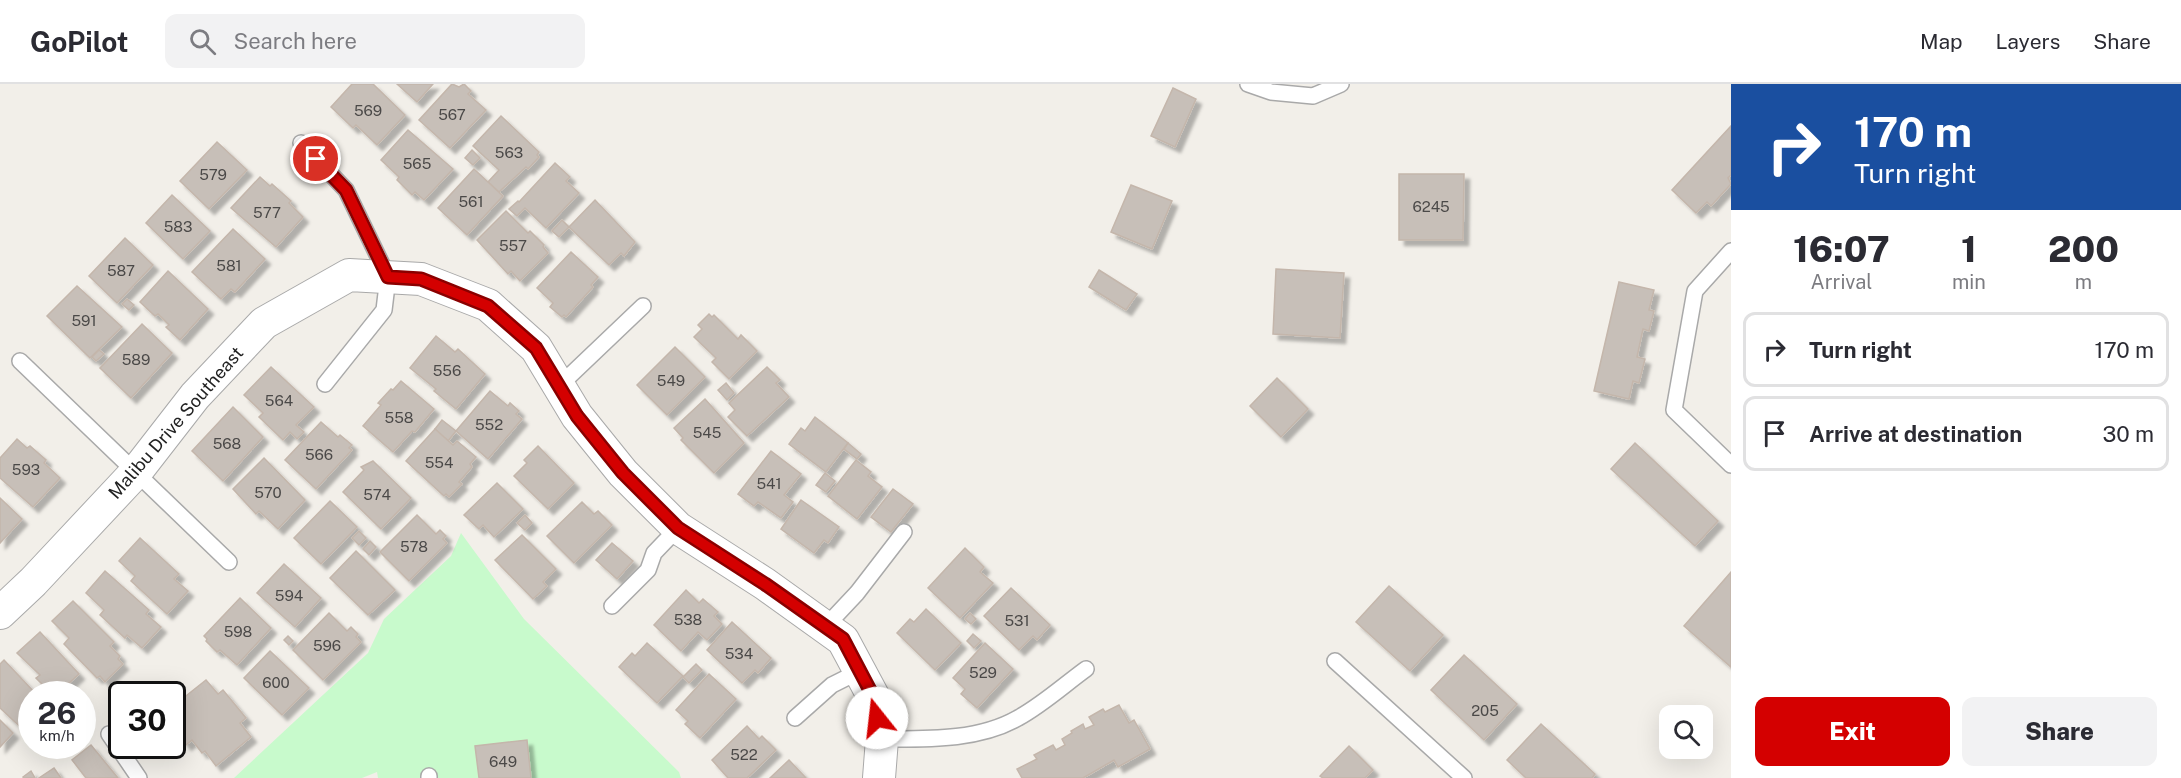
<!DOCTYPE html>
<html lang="en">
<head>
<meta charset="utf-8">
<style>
  body { margin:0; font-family:"Public Sans",sans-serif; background:#f2f2f3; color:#2b2b33; height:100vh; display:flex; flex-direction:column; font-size:22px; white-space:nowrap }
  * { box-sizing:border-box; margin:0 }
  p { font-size:20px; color:#7c7c81 }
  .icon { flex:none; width:33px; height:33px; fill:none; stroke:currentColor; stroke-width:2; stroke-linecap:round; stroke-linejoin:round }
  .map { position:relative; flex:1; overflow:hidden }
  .drawer { display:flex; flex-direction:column; background:#fff; width:450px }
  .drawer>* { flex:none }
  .guide { background:#1a4fa0; color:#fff; overflow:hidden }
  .tools { position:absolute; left:1659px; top:621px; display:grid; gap:12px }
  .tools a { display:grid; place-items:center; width:54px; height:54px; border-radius:12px; background:#fff; box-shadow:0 6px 24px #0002; font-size:30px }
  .speed { position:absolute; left:18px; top:597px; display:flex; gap:12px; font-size:30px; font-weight:700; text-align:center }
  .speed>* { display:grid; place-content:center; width:78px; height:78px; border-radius:50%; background:#fff; box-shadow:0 6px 24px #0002; line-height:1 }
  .speed small { font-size:15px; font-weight:400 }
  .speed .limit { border:3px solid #111; border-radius:9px; background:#fff; color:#111 }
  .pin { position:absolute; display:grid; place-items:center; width:51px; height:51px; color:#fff; margin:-26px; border:3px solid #fff; border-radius:50%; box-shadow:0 2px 6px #0007 }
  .me { position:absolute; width:66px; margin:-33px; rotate:344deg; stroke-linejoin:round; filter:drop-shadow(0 0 4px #0008) }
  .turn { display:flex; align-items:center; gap:21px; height:126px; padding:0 24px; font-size:27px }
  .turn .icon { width:78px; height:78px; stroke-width:2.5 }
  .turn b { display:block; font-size:42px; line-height:51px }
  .eta { display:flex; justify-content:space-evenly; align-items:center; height:102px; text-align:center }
  .eta b { font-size:36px; font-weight:800; line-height:42px }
  .cta { display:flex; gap:12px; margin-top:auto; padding:12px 24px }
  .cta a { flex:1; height:69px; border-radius:12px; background:#d40000; color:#fff; font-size:24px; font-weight:800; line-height:69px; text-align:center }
  .cta a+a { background:#f2f2f3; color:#2b2b33 }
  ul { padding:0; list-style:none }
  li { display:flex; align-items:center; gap:18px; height:75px; margin:0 12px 9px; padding:0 12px; border:3px solid #e1e1e2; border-radius:12px }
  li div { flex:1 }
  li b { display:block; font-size:22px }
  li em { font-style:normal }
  header { display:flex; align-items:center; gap:36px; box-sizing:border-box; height:84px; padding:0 30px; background:#fff; border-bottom:2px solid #e1e1e2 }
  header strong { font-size:28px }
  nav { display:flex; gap:33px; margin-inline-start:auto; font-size:21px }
  .search { width:420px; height:54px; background:#f2f2f3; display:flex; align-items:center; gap:15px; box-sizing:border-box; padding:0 21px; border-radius:12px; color:#7c7c81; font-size:22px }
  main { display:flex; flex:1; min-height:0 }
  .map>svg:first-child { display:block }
  .park { fill:#c8facc }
  .building { fill:#c7bfb8; stroke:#c4b6ab; stroke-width:1.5; filter:url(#shadow) }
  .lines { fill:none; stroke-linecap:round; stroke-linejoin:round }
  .service-casing { stroke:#a9a9a9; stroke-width:18 }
  .minor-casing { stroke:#a9a9a9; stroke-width:34 }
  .service { stroke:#fff; stroke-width:15 }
  .minor { stroke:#fff; stroke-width:32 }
  .route-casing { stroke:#8a0000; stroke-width:15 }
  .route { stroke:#d40000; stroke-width:10 }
  .labels { text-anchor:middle; stroke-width:4.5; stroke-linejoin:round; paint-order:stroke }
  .number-label { font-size:15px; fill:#4b4948 }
  .street-label { font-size:18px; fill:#222; stroke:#fff }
</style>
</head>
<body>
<header>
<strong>GoPilot</strong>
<div class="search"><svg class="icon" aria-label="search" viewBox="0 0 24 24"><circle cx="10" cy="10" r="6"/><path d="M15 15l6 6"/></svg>Search here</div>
<nav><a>Map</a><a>Layers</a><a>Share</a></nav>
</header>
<main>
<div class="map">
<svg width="1731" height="694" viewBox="0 0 1731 694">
  <defs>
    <filter id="shadow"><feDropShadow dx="5.5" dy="5.5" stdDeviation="1.5" flood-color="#0004"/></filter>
  </defs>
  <rect width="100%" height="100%" fill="#f2efe9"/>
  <polygon class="park" points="461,449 524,535 679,688 681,694 378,694 377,688 362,694 234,694 368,569 384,535 451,472"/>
  <g class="building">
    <polygon points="352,0 373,0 405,31 377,61 356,41 353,44 331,23"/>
    <polygon points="397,0 433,0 417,18"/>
    <polygon points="452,0 459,3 464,0 471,7 468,10 486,26 450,64 419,36"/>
    <polygon points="1173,4 1196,15 1175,63 1151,52"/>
    <polygon points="501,32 539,68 537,71 539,73 528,85 526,83 499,108 488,98 499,86 473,62"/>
    <polygon points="1731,42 1731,91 1728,94 1731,100 1711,122 1707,118 1696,129 1672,106"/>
    <polygon points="408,46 453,85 424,116 415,108 412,111 397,96 399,93 381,76"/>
    <polygon points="217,58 247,86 209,125 180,97"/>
    <polygon points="472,66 480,74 473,81 465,74"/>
    <polygon points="555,79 570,93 566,97 579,109 546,144 525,124 517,132 509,125 518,117 519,118"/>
    <polygon points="474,85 503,112 467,151 438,124"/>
    <polygon points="1399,90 1464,90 1463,156 1399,156"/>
    <polygon points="260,93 270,102 272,100 291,117 289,119 303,133 276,163 231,124"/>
    <polygon points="1131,101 1172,117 1152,165 1111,148"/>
    <polygon points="172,111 210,147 183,175 146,139"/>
    <polygon points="595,116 635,158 624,172 621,169 609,181 569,143"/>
    <polygon points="506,127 528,149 530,147 544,161 543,163 548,169 520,197 511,187 508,190 477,156"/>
    <polygon points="562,136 569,143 559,153 552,147"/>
    <polygon points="233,145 265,175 235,208 231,205 221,215 192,188"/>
    <polygon points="125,154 153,181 117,219 89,192"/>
    <polygon points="571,168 598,193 591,201 593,203 566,233 564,231 562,233 550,223 553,219 537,204"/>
    <polygon points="1276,185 1344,189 1340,254 1273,250"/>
    <polygon points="1099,186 1137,210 1126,226 1089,203"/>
    <polygon points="168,187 208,225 180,256 166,243 169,241 158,230 155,232 140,218"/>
    <polygon points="1619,198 1654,206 1649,226 1654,227 1649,247 1643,245 1637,273 1645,275 1639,299 1633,297 1629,315 1594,307"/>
    <polygon points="77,202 122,243 90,274 47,232"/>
    <polygon points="127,215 134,221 129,226 122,220"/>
    <polygon points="709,230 712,233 714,231 738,255 741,251 757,267 729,295 712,278 716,274 694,253 702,245 698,241"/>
    <polygon points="142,240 172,269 131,314 100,284"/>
    <polygon points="436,252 455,268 458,265 485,290 456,325 434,307 436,305 410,284"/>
    <polygon points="675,263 705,293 667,331 637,301"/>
    <polygon points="99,266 104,270 96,277 92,273"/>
    <polygon points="271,283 314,323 296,341 304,348 297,355 290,348 283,356 259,333 263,329 244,311"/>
    <polygon points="767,283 780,296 776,299 789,313 747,352 728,333 735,326 729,319"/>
    <polygon points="1277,294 1308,325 1281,353 1250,322"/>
    <polygon points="401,297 434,325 415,348 412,347 393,368 363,342 381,321 378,319 391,305 393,306"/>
    <polygon points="726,299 734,309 727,316 718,306"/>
    <polygon points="490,307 508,322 510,319 519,327 516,330 522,335 488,375 456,347"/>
    <polygon points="705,315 744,359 714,389 681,356 683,354 674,344"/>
    <polygon points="233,323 263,353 223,397 192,367"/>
    <polygon points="815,333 848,359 826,388 789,360 801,344 805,347"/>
    <polygon points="442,336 456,347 448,357 435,345"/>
    <polygon points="321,338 338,353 340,351 352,361 349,364 352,366 316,405 285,376"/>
    <polygon points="435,345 453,361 457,357 476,373 470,380 472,383 459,398 462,400 449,413 446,410 444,412 406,377"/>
    <polygon points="17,355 27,364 30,362 46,376 44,379 60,394 33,423 0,394 0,374"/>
    <polygon points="848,359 861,370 857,375 844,365"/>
    <polygon points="1635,359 1718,437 1695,462 1611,385"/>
    <polygon points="538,362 574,399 548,425 514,392 527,379 524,376"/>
    <polygon points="771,367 801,390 784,411 793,418 781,434 758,418 754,422 738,410"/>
    <polygon points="264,374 305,416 278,445 259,427 256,430 233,405"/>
    <polygon points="856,376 871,388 868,392 882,403 857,435 828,412"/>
    <polygon points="373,377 411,414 381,445 343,408 364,386 361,383"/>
    <polygon points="825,389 835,397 826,408 816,401"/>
    <polygon points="497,399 523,425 494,453 483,441 479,445 464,431"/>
    <polygon points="893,405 913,420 891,448 871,433"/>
    <polygon points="0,414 22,435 0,459"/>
    <polygon points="801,416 839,443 828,459 824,456 814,469 781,445"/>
    <polygon points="330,417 357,443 321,480 294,454"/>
    <polygon points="582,418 594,430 598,427 612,441 574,479 547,452"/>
    <polygon points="417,431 436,450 440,446 446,452 443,455 447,459 409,497 380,468"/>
    <polygon points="525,431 532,439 525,446 517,439"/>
    <polygon points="359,447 366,454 359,461 352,454"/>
    <polygon points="522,451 556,485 543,498 547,502 533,515 495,476"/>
    <polygon points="140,454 179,490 174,495 188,507 167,530 131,497 135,492 119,477"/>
    <polygon points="370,457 376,463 369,471 363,465"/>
    <polygon points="612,459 633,477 617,495 596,476"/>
    <polygon points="965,464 984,483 980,488 993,499 960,534 928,504"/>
    <polygon points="356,467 395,506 368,531 330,494"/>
    <polygon points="284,480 321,514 295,543 257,509"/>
    <polygon points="105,487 149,526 146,530 161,543 142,564 127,551 125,554 100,531 104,526 86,509"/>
    <polygon points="1731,488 1731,583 1684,542"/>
    <polygon points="1389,502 1443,551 1410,587 1356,538"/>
    <polygon points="1011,504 1050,541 1037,556 1033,552 1019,566 984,532"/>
    <polygon points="686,506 699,519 703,515 718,528 714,532 722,540 707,556 698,548 681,567 654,541"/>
    <polygon points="240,514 271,544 237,581 220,566 217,568 206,557 207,555 204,552"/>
    <polygon points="73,517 114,558 110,562 120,572 118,575 123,580 105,598 100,592 97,594 64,560 69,554 52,537"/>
    <polygon points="926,525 961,559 935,586 897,549 910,535 914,538"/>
    <polygon points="329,529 347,547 351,543 358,550 356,553 361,558 323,596 293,566"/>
    <polygon points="970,529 976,535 971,540 965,535"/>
    <polygon points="732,538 771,574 758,589 755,586 742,599 707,566"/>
    <polygon points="40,548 79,590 57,610 52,610 36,594 40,591 17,569"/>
    <polygon points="973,550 981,557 974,564 967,557"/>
    <polygon points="288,552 293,557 289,561 284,556"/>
    <polygon points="647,559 683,592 657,619 619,583 632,569 635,572"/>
    <polygon points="985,559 1013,585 977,624 961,610 965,605 953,594"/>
    <polygon points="270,567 309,604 282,631 244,594"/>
    <polygon points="1464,571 1517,620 1484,656 1431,606"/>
    <polygon points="4,576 36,610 32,610 32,650 30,652 0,624 0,580"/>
    <polygon points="696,580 702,586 689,599 683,593"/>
    <polygon points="709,590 736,615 700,654 685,640 688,637 676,626"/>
    <polygon points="206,596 218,610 223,606 246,634 240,639 251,653 216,682 205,667 202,669 192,656 186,661 174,645 180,640 172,631 172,623"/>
    <polygon points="1119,621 1129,639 1134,636 1150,665 1118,683 1114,676 1083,694 1022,694 1017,685 1037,675 1034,671 1053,661 1056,666 1065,661 1062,655 1072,649 1071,647 1083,640 1085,645 1094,641 1089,633 1103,625 1105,628"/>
    <polygon points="0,636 13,649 0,663"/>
    <polygon points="1541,640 1595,690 1592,694 1526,694 1507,676"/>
    <polygon points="747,642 759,655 762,652 776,666 747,694 728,694 712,676"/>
    <polygon points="527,656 531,694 479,694 475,662"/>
    <polygon points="91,661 118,694 86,694 72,676"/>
    <polygon points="1349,662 1373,686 1365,694 1323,694 1320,692"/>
    <polygon points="789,676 806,694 770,694"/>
    <polygon points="54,684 61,694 39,694"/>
    <polygon points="31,687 35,694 24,694 23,693"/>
  </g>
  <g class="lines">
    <g class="service-casing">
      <g id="service">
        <polyline points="1248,0 1271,8 1313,12 1341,0"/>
        <polyline points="301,59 346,106 388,193 384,226 325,300"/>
        <polyline points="1731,167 1695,207 1674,326 1731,381"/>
        <polyline points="20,277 229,478"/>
        <polyline points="559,302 643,222"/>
        <polyline points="612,522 648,486 654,469 678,444"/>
        <polyline points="826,542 857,509 904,448"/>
        <polyline points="1335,577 1464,694"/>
        <polyline points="795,634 832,601 860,587"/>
        <polyline points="109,650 139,694"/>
        <path d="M882,655C926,655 978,657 1018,634C1042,621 1064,601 1086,585"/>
        <polyline points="429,692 429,694"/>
      </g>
    </g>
    <g class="minor-casing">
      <polyline id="minor" points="0,529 33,498 136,388 195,312 264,239 349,191 421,195 488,221 536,264 577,332 623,389 678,444 765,500 843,556 873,612 882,655 879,694"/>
    </g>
    <use href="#service" class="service"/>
    <use href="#minor" class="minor"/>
  </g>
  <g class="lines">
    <g class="route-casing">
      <polyline id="route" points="316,75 346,106 388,193 421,195 488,222 536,264 577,332 623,389 678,444 765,500 843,555 873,612 877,634"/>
    </g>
    <use href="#route" class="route"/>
  </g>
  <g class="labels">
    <g class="number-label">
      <text x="368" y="32">569</text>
      <text x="452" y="36">567</text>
      <text x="509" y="74">563</text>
      <text x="417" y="85">565</text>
      <text x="213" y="96">579</text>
      <text x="471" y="123">561</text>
      <text x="1431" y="128">6245</text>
      <text x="267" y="134">577</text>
      <text x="178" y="148">583</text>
      <text x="513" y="167">557</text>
      <text x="229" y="187">581</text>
      <text x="121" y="192">587</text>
      <text x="84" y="242">591</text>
      <text x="136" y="281">589</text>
      <text x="447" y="292">556</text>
      <text x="671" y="302">549</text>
      <text x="279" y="322">564</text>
      <text x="399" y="339">558</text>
      <text x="489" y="346">552</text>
      <text x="707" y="354">545</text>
      <text x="227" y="365">568</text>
      <text x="319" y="376">566</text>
      <text x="439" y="384">554</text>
      <text x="26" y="391">593</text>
      <text x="769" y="405">541</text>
      <text x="268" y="414">570</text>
      <text x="377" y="416">574</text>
      <text x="414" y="468">578</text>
      <text x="289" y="517">594</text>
      <text x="688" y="541">538</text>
      <text x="1017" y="542">531</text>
      <text x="238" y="553">598</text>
      <text x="327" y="567">596</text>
      <text x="739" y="575">534</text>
      <text x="983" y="594">529</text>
      <text x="276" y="604">600</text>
      <text x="1485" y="632">205</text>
      <text x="744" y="676">522</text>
      <text x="503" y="683">649</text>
    </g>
    <g class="street-label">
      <text transform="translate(176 339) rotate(-49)" y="6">Malibu Drive Southeast</text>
    </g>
  </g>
</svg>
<div class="tools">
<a><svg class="icon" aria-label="search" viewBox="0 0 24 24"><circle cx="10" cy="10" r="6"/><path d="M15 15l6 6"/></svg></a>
</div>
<div class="speed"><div>26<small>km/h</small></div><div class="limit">30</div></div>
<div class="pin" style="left:316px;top:75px;background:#d93025"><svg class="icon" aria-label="arrive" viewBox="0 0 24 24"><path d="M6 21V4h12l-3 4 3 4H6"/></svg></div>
<svg class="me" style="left:877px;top:634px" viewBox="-20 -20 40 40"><circle r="19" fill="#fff"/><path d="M0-13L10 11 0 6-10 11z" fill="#d40000"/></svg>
</div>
<section class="drawer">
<div class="guide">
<div class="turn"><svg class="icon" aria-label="right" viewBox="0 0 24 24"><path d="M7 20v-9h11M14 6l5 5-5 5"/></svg><div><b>170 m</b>Turn right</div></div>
</div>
<div class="eta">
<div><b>16:07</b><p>Arrival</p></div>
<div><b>1</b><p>min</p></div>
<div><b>200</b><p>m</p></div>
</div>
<ul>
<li><svg class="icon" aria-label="right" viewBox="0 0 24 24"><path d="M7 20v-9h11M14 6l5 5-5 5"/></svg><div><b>Turn right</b></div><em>170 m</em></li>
<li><svg class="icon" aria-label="arrive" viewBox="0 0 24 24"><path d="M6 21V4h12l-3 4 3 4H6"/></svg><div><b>Arrive at destination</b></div><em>30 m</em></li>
</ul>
<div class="cta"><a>Exit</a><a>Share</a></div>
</section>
</main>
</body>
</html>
